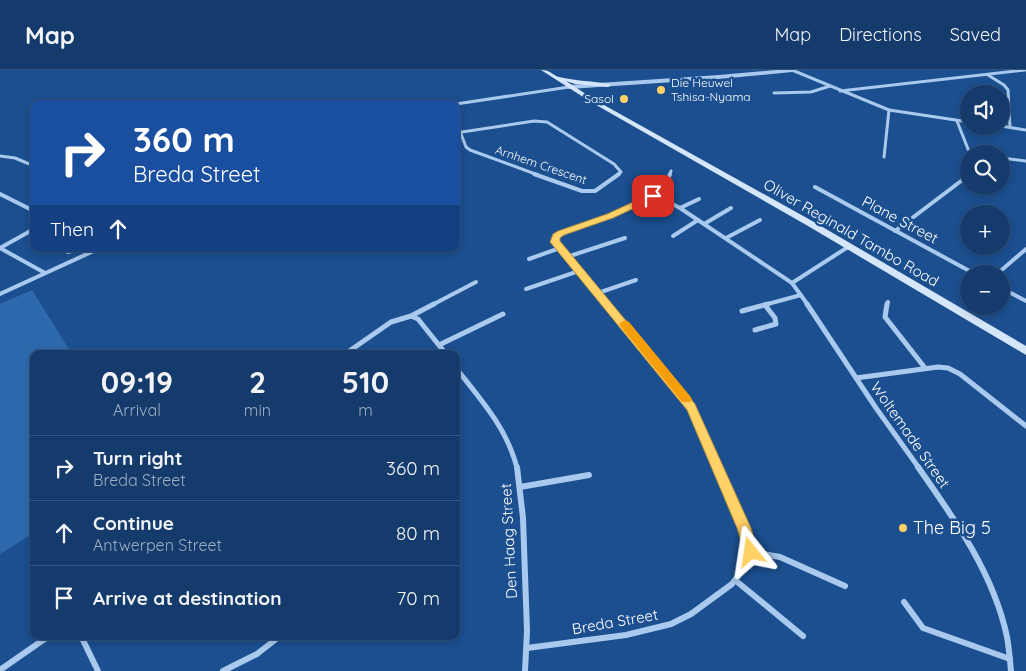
<!DOCTYPE html>
<html lang="en">
<head>
<meta charset="utf-8">
<style>
  body { margin:0; font-family:Quicksand,sans-serif; background:#1d4271; color:#f1f3f6; height:100vh; display:flex; flex-direction:column; font-size:19px; white-space:nowrap }
  * { box-sizing:border-box; margin:0 }
  p { font-size:16px; color:#9dadc1 }
  .icon { flex:none; width:28px; height:28px; fill:none; stroke:currentColor; stroke-width:2; stroke-linecap:round; stroke-linejoin:round }
  .map { position:relative; flex:1; overflow:hidden }
  .drawer { position:absolute; left:30px; top:280px; width:430px; height:290px; display:flex; flex-direction:column; background:#143b6b; border-radius:10px; box-shadow:0 2px 8px #0003,0 0 0 1px #33557e }
  .drawer>* { flex:none }
  .banner { position:absolute; left:30px; top:30px; width:430px; height:152px; border-radius:10px; box-shadow:0 2px 8px #0003,0 0 0 1px #33557e; background:#1a4fa0; color:#fff; overflow:hidden }
  .buttons { position:absolute; left:960px; top:15px; display:grid; gap:10px }
  .buttons a { display:grid; place-items:center; width:50px; height:50px; border-radius:50%; background:#143b6b; box-shadow:0 2px 8px #0003,0 0 0 1px #33557e; font-size:25px }
  .pin { position:absolute; display:grid; place-items:center; width:42px; height:42px; color:#fff; margin:-21px; border-radius:10px; box-shadow:0 2px 8px #0006 }
  .me { position:absolute; width:55px; margin:-28px; rotate:345deg; stroke-linejoin:round; filter:drop-shadow(0 0 4px #0008) }
  .turn { display:flex; align-items:center; gap:18px; height:105px; padding:0 20px; font-size:22px }
  .turn .icon { width:65px; height:65px; stroke-width:2.5 }
  .turn b { display:block; font-size:35px; line-height:42px }
  .then { display:flex; align-items:center; height:48px; padding:0 20px; background:#0003; gap:10px; font-size:19px }
  .eta { display:flex; justify-content:space-evenly; align-items:center; height:85px; text-align:center }
  .eta b { font-size:30px; font-weight:700; line-height:35px }
  ul { padding:0; list-style:none }
  li { display:flex; align-items:center; gap:15px; height:65px; padding:0 20px; border-top:1px solid #33557e }
  li div { flex:1 }
  li b { display:block; font-size:19px }
  li em { font-style:normal }
  header { display:flex; align-items:center; gap:30px; box-sizing:border-box; height:70px; padding:0 25px; background:#143b6b; border-bottom:1px solid #33557e }
  header strong { font-size:24px }
  nav { display:flex; gap:28px; margin-inline-start:auto; font-size:18px }
  .map>svg:first-child { display:block }
  .green { fill:#2e69ad }
  .lines { fill:none; stroke-linecap:round; stroke-linejoin:round }
  .minor-far3 { stroke:#a9c9ee; stroke-width:3 }
  .minor-far2 { stroke:#a9c9ee; stroke-width:4 }
  .minor-far1 { stroke:#a9c9ee; stroke-width:5 }
  .minor { stroke:#a9c9ee; stroke-width:6 }
  .tertiary { fill:#a9c9ee; fill-rule:evenodd }
  .secondary { fill:#d6e6fa; fill-rule:evenodd }
  .route { fill:#ffd166; stroke:#a68842 }
  .slow { fill:#f59e0b }
  .poi-dot { fill:#ffd166; stroke:#1b4f8f; stroke-width:2 }
  .labels { text-anchor:middle; stroke-width:5; stroke-linejoin:round; paint-order:stroke }
  .far-poi-label { font-size:12px; fill:#fff; stroke:#1b4f8f; text-anchor:start }
  .far-street-label { font-size:12px; fill:#fff; stroke:#1b4f8f }
  .street-label { font-size:15px; fill:#fff; stroke:#1b4f8f }
  .near-poi-label { font-size:18px; fill:#fff; stroke:#1b4f8f; text-anchor:start }
</style>
</head>
<body>
<header>
<strong>Map</strong>
<nav><a>Map</a><a>Directions</a><a>Saved</a></nav>
</header>
<div class="map">
<svg width="1026" height="601" viewBox="0 0 1026 601">
  <rect width="100%" height="100%" fill="#1b4f8f"/>
  <polygon class="green" points="32,220 72,284 34,284 34,463 0,484 0,234"/>
  <g class="lines">
    <g class="minor-far3">
      <polyline points="792,0 889,40 969,52"/>
      <polyline points="988,5 1004,15 1008,20 1010,57"/>
      <polyline points="840,21 1025,0"/>
      <polyline points="774,23 811,22 830,16"/>
      <polyline points="456,34 569,17"/>
      <polyline points="456,51 466,77 470,80 538,105"/>
      <polyline points="957,51 970,84"/>
      <polyline points="1001,56 1026,60"/>
      <polyline points="462,62 534,51 547,52 614,94 621,102 617,105"/>
      <polyline points="0,86 15,88 34,96"/>
      <polyline points="884,87 889,40"/>
      <polyline points="1001,88 1026,91"/>
      <polyline points="670,105 671,101"/>
    </g>
    <g class="minor-far2">
      <polyline points="534,104 582,121 595,121 619,104"/>
      <polyline points="815,117 975,204"/>
      <polyline points="0,124 34,141"/>
      <polyline points="661,127 670,104"/>
      <polyline points="680,138 699,129"/>
      <polyline points="704,154 731,138"/>
      <polyline points="895,161 969,105"/>
      <polyline points="673,166 698,150"/>
      <polyline points="726,168 760,150"/>
      <polyline points="0,178 45,203"/>
      <polyline points="0,178 34,159"/>
      <polyline points="61,179 68,182 77,179"/>
      <polyline points="567,187 625,168"/>
      <polyline points="529,189 560,178"/>
      <polyline points="997,204 1026,179"/>
      <polyline points="1001,218 1026,231"/>
      <polyline points="526,219 579,201"/>
      <polyline points="598,223 636,210"/>
      <polyline points="0,224 98,179"/>
      <polyline points="432,235 476,212"/>
      <polyline points="607,235 555,172 556,166 610,146 648,127 657,126 680,138 792,213"/>
      <polyline points="764,235 801,225"/>
      <polyline points="808,235 792,213 848,177"/>
      <polyline points="887,235 888,232"/>
    </g>
    <g class="minor-far1">
      <polyline points="606,234 691,337 718,398"/>
      <polyline points="807,234 876,338 919,398"/>
      <polyline points="887,234 885,247 925,298"/>
      <polyline points="742,241 768,234"/>
      <polyline points="411,246 418,249 446,284"/>
      <polyline points="755,260 776,254 775,248 765,235"/>
      <polyline points="439,275 503,244"/>
      <polyline points="345,284 391,252 411,246 434,234"/>
      <path d="M456,298C481,330 507,358 517,398"/>
      <polyline points="856,308 938,297 948,298 960,304 1026,356"/>
    </g>
    <g class="minor">
      <polyline points="517,397 523,448 527,561 525,601"/>
      <path d="M918,397C954,448 994,504 1007,567C1009,578 1010,590 1011,601"/>
      <polyline points="520,417 589,405"/>
      <polyline points="751,482 780,487 845,516"/>
      <polyline points="735,510 803,566"/>
      <polyline points="904,532 923,558 1010,589"/>
      <polyline points="81,566 98,601"/>
      <polyline points="527,578 626,565 671,554 691,544 732,514 748,493 751,482 744,457 717,397"/>
      <polyline points="0,600 49,566"/>
      <polyline points="223,601 257,584 280,566"/>
    </g>
    <polygon class="tertiary" points="776,0 795,0 792,2 719,9 569,19 566,17 569,15 719,5"/>
    <path class="secondary" d="M541,0C551,0 552,5 559,7C575,11 593,11 610,14V16L608,17L575,14L566,11L595,30L814,152L1026,276V285L808,156L591,32Z"/>
  </g>
  <polygon class="route" points="653,123 656,124 656,128 613,148 564,165 560,168 560,171 695,334 751,458 758,482 756,487 751,489 746,487 737,458 687,340 550,172 553,164 558,161 607,144"/>
  <polygon class="slow" points="625,250 629,252 690,326 692,329 690,332 682,332 621,257 619,254"/>
  <g class="poi-dot">
    <circle cx="661" cy="20" r="5"/>
    <circle cx="624" cy="29" r="5"/>
    <circle cx="903" cy="458" r="5"/>
  </g>
  <g class="labels">
    <g class="far-poi-label">
      <text x="671" y="17">Die Heuwel<tspan x="671" dy="14">Tshisa-Nyama</tspan></text>
      <text x="614" y="33" text-anchor="end">Sasol</text>
    </g>
    <g class="far-street-label">
      <text transform="translate(541 95) rotate(19)" y="4">Arnhem Crescent</text>
    </g>
    <g class="street-label">
      <text transform="translate(900 150) rotate(28)" y="5">Plane Street</text>
      <text transform="translate(851 163) rotate(30)" y="5">Oliver Reginald Tambo Road</text>
      <text transform="translate(910 365) rotate(55)" y="5">Woltemade Street</text>
      <text transform="translate(509 471) rotate(-93)" y="5">Den Haag Street</text>
      <text transform="translate(615 552) rotate(-10)" y="5">Breda Street</text>
    </g>
    <g class="near-poi-label">
      <text x="913" y="464">The Big 5</text>
    </g>
  </g>
</svg>
<div class="buttons">
<a><svg class="icon" aria-label="sound" viewBox="0 0 24 24"><path d="M4 9h4l5-4v14l-5-4H4zM17 9q2 3 0 6"/></svg></a>
<a><svg class="icon" aria-label="search" viewBox="0 0 24 24"><circle cx="10" cy="10" r="6"/><path d="M15 15l6 6"/></svg></a>
<a>+</a>
<a>−</a>
</div>
<div class="pin" style="left:653px;top:126px;background:#d93025"><svg class="icon" aria-label="arrive" viewBox="0 0 24 24"><path d="M6 21V4h12l-3 4 3 4H6"/></svg></div>
<svg class="me" style="left:751px;top:482px" viewBox="-20 -20 40 40"><path d="M0-17L14 15 0 8-14 15z" fill="#ffd166" stroke="#fff" stroke-width="4"/></svg>
<div class="banner">
<div class="turn"><svg class="icon" aria-label="right" viewBox="0 0 24 24"><path d="M7 20v-9h11M14 6l5 5-5 5"/></svg><div><b>360 m</b>Breda Street</div></div>
<div class="then">Then<svg class="icon" aria-label="ahead" viewBox="0 0 24 24"><path d="M12 20V5M6 11l6-6 6 6"/></svg></div>
</div>
<section class="drawer">
<div class="eta">
<div><b>09:19</b><p>Arrival</p></div>
<div><b>2</b><p>min</p></div>
<div><b>510</b><p>m</p></div>
</div>
<ul>
<li><svg class="icon" aria-label="right" viewBox="0 0 24 24"><path d="M7 20v-9h11M14 6l5 5-5 5"/></svg><div><b>Turn right</b><p>Breda Street</p></div><em>360 m</em></li>
<li><svg class="icon" aria-label="ahead" viewBox="0 0 24 24"><path d="M12 20V5M6 11l6-6 6 6"/></svg><div><b>Continue</b><p>Antwerpen Street</p></div><em>80 m</em></li>
<li><svg class="icon" aria-label="arrive" viewBox="0 0 24 24"><path d="M6 21V4h12l-3 4 3 4H6"/></svg><div><b>Arrive at destination</b></div><em>70 m</em></li>
</ul>
</section>
</div>
</body>
</html>
